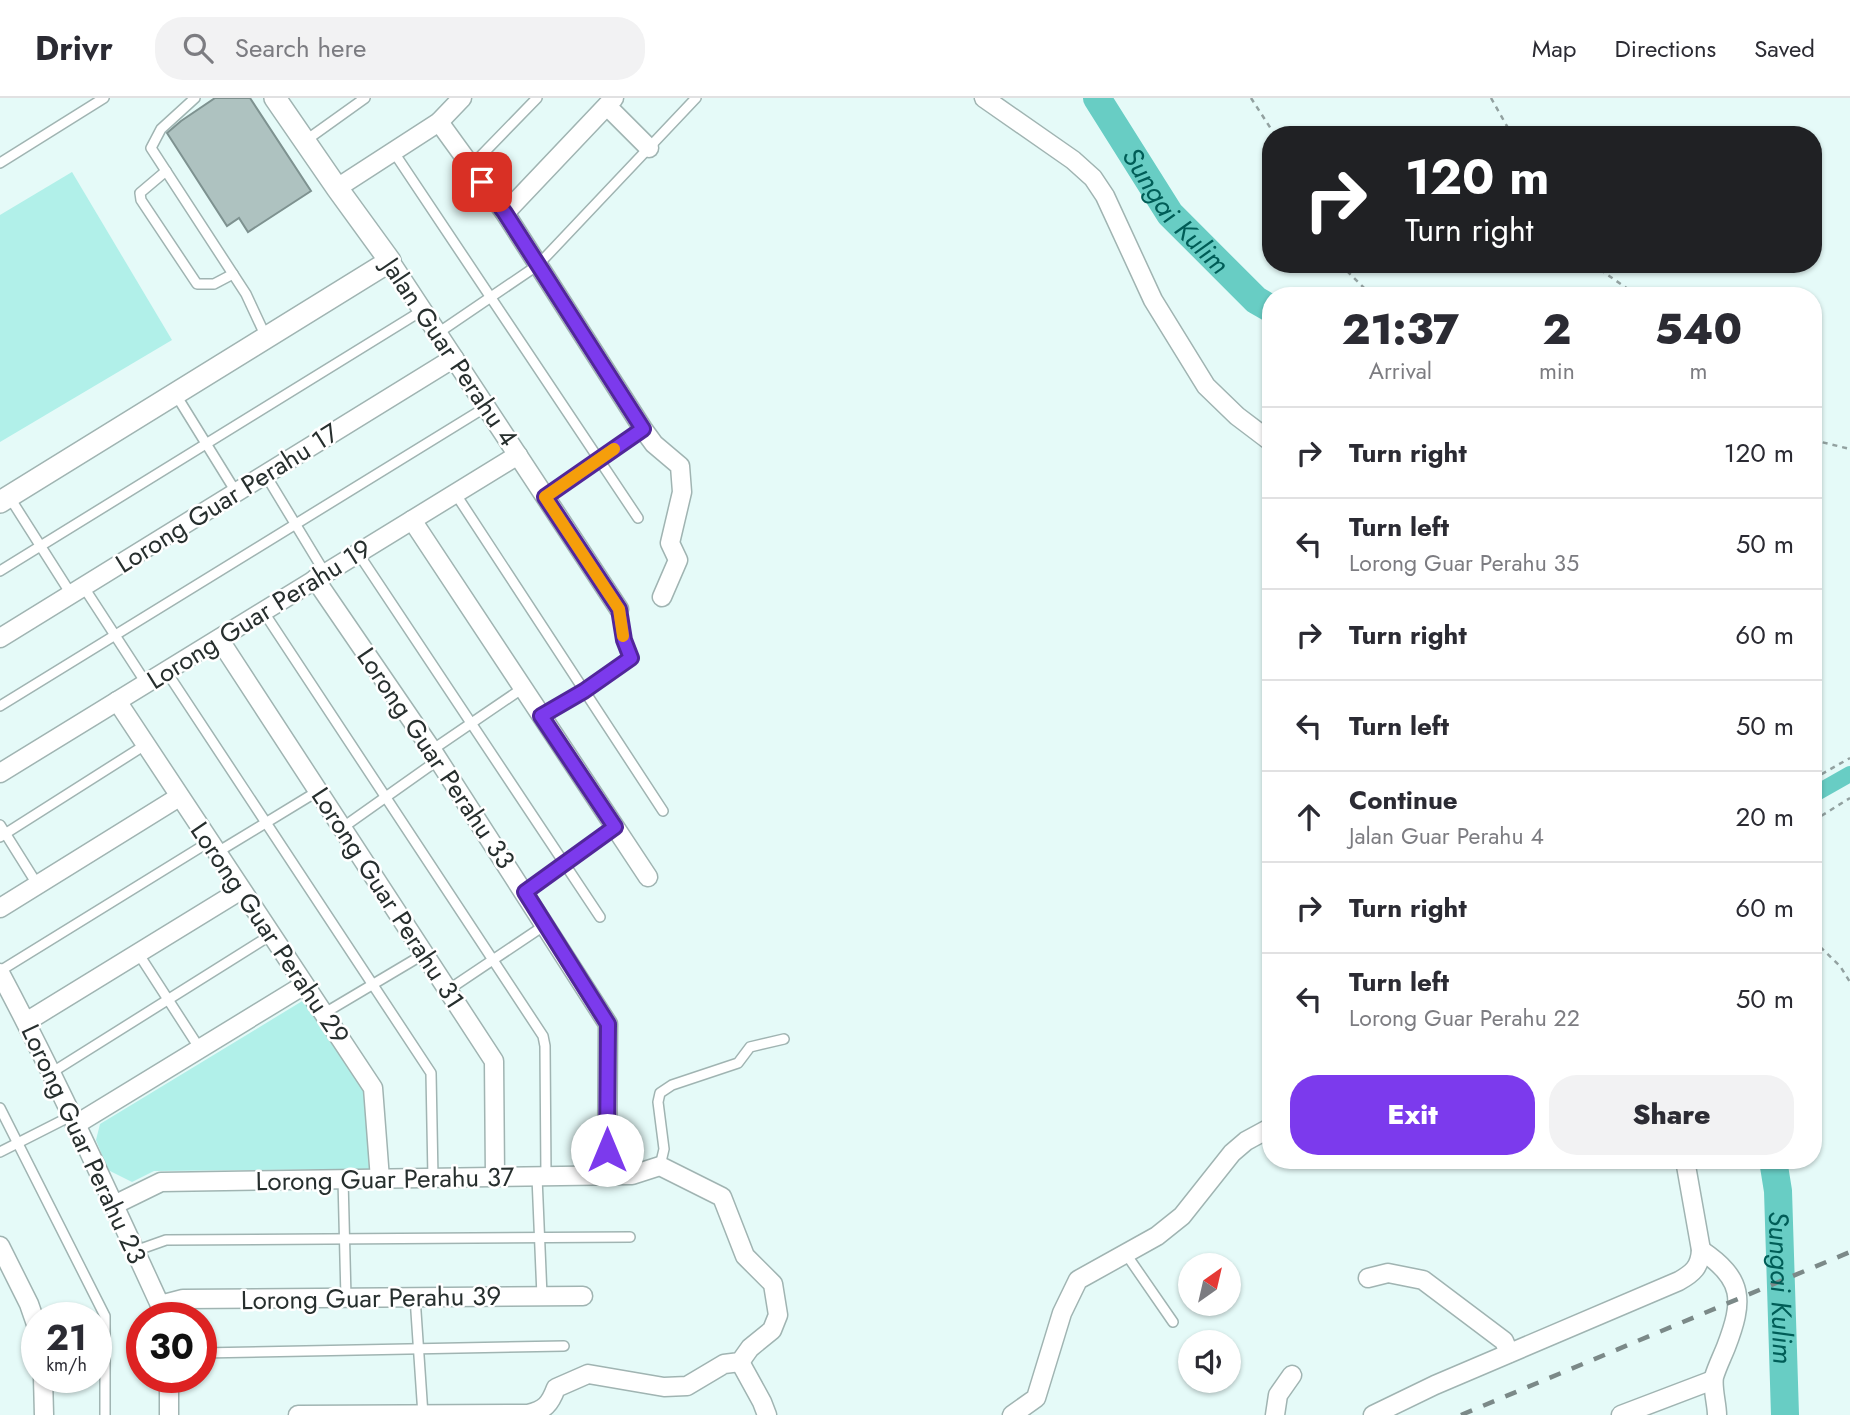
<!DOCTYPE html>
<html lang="en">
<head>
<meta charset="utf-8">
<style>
  body { margin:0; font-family:Jost,sans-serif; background:#f2f2f3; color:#2b2b33; height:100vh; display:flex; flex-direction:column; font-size:26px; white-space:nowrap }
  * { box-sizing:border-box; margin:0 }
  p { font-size:23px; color:#7c7c81 }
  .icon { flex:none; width:38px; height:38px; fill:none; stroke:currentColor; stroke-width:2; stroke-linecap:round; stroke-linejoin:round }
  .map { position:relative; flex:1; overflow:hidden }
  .panel { position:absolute; left:1262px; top:189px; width:560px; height:882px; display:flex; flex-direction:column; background:#fff; border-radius:28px; box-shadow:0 2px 5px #0004 }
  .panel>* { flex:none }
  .guide { position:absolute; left:1262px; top:28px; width:560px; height:147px; border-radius:28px; box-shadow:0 2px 5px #0004; background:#202124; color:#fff; overflow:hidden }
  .needle { width:46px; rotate:34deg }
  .tools { position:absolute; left:1178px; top:1155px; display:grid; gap:14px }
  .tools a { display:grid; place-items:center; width:63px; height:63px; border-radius:50%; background:#fff; box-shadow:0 2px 5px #0004; font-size:35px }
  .speed { position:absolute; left:21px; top:1204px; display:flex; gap:14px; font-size:35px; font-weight:700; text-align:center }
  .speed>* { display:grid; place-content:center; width:91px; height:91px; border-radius:50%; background:#fff; box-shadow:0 2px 5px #0004; line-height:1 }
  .speed small { font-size:18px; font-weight:400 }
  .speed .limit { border:10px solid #d22; background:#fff; color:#111 }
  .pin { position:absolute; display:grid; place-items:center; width:60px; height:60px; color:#fff; margin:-30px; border-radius:14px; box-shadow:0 4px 10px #0006 }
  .me { position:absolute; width:77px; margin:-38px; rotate:0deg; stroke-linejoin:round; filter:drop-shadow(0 0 5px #0008) }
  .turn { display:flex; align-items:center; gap:24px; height:147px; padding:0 28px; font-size:32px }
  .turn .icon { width:91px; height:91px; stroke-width:2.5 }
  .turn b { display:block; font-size:49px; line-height:60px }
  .eta { display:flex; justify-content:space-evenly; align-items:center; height:119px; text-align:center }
  .eta b { font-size:42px; font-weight:800; line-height:49px }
  .button { display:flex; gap:14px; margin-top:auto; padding:14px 28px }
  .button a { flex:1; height:80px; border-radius:28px; background:#7c3aed; color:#fff; font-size:28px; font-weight:800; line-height:80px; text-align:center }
  .button a+a { background:#f2f2f3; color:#2b2b33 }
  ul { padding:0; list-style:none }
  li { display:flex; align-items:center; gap:21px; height:91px; padding:0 28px; border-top:2px solid #e1e1e2 }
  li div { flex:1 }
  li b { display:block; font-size:26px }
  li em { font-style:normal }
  header { display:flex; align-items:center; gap:42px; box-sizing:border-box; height:98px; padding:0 35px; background:#fff; border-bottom:2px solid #e1e1e2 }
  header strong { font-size:33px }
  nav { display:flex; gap:38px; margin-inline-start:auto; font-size:24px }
  .search { width:490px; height:63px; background:#f2f2f3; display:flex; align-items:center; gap:18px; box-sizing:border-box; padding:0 24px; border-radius:28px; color:#7c7c81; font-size:26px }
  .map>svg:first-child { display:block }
  .green { fill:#b1f0e9 }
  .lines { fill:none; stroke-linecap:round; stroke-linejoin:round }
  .canal { stroke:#68cdc4; stroke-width:16 }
  .river { stroke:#68cdc4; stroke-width:28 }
  .building { fill:#aec2c0; stroke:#7e9290; stroke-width:2 }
  .service-casing { stroke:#a0b4b2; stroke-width:12 }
  .minor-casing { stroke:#a0b4b2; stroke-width:21 }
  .tertiary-casing { stroke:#a0b4b2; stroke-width:24 }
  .path { stroke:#92a1a0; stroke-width:2.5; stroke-dasharray:5 5; stroke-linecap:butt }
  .service { stroke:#fff; stroke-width:9 }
  .minor { stroke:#fff; stroke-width:18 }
  .tertiary { stroke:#fff; stroke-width:21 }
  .rail { stroke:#7b8988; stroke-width:4.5; stroke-dasharray:12 12; stroke-linecap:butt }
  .route-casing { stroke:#51269a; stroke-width:18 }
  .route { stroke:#7c3aed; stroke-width:12 }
  .slow { stroke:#f59e0b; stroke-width:12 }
  .labels { text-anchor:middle; stroke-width:5; stroke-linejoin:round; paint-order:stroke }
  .street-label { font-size:26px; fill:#272f2e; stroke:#fff }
  .water-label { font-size:28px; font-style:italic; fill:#005d57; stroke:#fff }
</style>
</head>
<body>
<header>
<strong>Drivr</strong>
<div class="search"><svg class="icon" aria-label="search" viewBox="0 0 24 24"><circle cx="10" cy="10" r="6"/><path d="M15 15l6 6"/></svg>Search here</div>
<nav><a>Map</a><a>Directions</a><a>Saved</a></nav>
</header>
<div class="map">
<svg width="1850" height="1317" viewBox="0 0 1850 1317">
  <rect width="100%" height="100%" fill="#e5faf8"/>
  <g class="green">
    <polygon points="72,74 172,242 0,344 0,117"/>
    <polygon points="304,902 366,992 369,1071 154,1073 132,1084 108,1072 96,1042 100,1026"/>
  </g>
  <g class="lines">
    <polyline class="canal" points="1813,697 1850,676"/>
    <g class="river">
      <path id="s1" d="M1097,0L1170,116L1256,202L1270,210"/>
      <path id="s2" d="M1773,1062L1778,1093L1785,1317"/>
    </g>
  </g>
  <polygon class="building" points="215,0 250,0 311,93 248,134 239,120 227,128 167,35 181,23"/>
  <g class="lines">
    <g class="service-casing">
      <g id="service">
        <polyline points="195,0 161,31 151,50 246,196 266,239"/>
        <polyline points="305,43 365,0"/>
        <polyline points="393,53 638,420"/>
        <polyline points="0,65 104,0"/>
        <polyline points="471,68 537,0"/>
        <polyline points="166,73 140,95 141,102 197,186 214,186 233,176"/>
        <polyline points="438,235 538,167 696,0"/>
        <polyline points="176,297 236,394"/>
        <polyline points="265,376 325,475"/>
        <polyline points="455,395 663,713"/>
        <polyline points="545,399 643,331"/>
        <polyline points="10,400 71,496"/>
        <polyline points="358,455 600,819"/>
        <polyline points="0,473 423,212"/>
        <polyline points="83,488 146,585"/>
        <polyline points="263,513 543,938 545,948 546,1079"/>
        <polyline points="166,573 431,975 433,1080"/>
        <polyline points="0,608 486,309"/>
        <polyline points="541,618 584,593 631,560 624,542 619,511"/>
        <polyline points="432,652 523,590"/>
        <polyline points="0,727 37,786"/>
        <polyline points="342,730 438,662"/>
        <polyline points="0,739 145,647"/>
        <polyline points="216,755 318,693"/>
        <polyline points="525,794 615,729"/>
        <polyline points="138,855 200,951"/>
        <polyline points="0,873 209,744"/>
        <polyline points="448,892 545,827"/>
        <polyline points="323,916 424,856"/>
        <polyline points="51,975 271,837"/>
        <polyline points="0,1010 105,1218 105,1317"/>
        <polyline points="0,1054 71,1018"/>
        <polyline points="660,1068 664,1051 658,1004 660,995 672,987 738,965 750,949 784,941"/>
        <polyline points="537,1079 542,1198"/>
        <polyline points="343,1081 346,1200"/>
        <polyline points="135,1153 166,1142 630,1139"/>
        <polyline points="1126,1156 1173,1224"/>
        <polyline points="415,1199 423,1317"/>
        <polyline points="201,1255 564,1248"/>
      </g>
    </g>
    <g class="minor-casing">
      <g id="minor">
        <polyline points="984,0 1073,62 1093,80 1105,98 1153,202 1206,288 1237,318 1270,343"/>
        <polyline points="607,8 649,50"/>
        <polyline points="439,24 505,115 643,331 654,346 680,368 682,394 670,445 678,462 662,499"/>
        <polyline points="337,90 439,24 462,0"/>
        <polyline points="505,115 614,0"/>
        <polyline points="390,163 619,511"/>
        <polyline points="412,422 648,779"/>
        <polyline points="315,481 432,652 608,926 607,1077"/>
        <polyline points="0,540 454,260"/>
        <polyline points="219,541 494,963 495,1079"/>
        <polyline points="117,603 373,990 380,1081"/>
        <polyline points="0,675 518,357"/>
        <polyline points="0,810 179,699"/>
        <path d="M0,875C58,984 109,1096 160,1207L162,1220"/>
        <polyline points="26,924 241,792"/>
        <polyline points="75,1027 304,887"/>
        <path d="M114,1107L161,1084L632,1077L660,1068L722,1099L745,1158L773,1186L778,1217L772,1232L750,1250L740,1264L724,1266L687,1288L664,1289L588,1276L556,1290C550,1306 545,1312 528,1316L298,1317"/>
        <polyline points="0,1148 29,1206 37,1229"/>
        <path d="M1701,1152C1744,1181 1744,1202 1726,1249C1722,1259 1717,1269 1714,1279C1712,1290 1717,1306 1717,1317"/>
        <polyline points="1368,1180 1388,1175 1423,1182 1504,1243 1509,1255"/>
        <polyline points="160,1207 183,1201 583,1198"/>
        <polyline points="740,1264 762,1304 767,1317"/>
        <polyline points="43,1279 44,1317"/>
        <polyline points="169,1279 169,1317"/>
        <polyline points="1012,1317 1036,1300 1062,1215 1078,1182 1157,1138 1182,1118 1232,1055 1246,1043 1270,1030"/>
        <polyline points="1275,1317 1278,1297 1292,1277"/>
        <path d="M1373,1317L1435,1287L1679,1183C1693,1175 1700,1169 1701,1152L1685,1062"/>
        <polyline points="1621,1317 1713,1282"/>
      </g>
    </g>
    <g class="tertiary-casing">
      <polyline id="tertiary" points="0,404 390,163 337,90 275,0"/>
    </g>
    <g class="path">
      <polyline points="1251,0 1275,37"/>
      <polyline points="1491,0 1512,37"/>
      <polyline points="1340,166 1372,198"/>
      <polyline points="1592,166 1638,198"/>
      <polyline points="1813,342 1850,351"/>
      <polyline points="1813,681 1850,660"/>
      <polyline points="1813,723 1850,700"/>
      <polyline points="1813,842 1840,868 1850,884"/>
    </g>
    <use href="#service" class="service"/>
    <use href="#minor" class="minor"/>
    <use href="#tertiary" class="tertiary"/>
    <polyline class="rail" points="1461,1317 1850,1154"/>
  </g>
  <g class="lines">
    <g class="route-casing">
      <polyline id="route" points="482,84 505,115 643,331 545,399 619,511 624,542 631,560 584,593 541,618 615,729 525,794 608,926 607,1052"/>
    </g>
    <use href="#route" class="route"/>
    <polyline class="slow" points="614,351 545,399 619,511 623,538"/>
  </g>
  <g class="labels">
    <g class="street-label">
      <text transform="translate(450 254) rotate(56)" y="9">Jalan Guar Perahu 4</text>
      <text transform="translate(227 400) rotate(-32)" y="9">Lorong Guar Perahu 17</text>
      <text transform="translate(259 516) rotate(-32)" y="9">Lorong Guar Perahu 19</text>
      <text transform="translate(436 660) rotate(56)" y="9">Lorong Guar Perahu 33</text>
      <text transform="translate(388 800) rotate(57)" y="9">Lorong Guar Perahu 31</text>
      <text transform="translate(270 835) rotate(56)" y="9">Lorong Guar Perahu 29</text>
      <text transform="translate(84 1046) rotate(65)" y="9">Lorong Guar Perahu 23</text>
      <text transform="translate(385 1081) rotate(-1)" y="9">Lorong Guar Perahu 37</text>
      <text transform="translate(371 1200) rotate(-1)" y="9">Lorong Guar Perahu 39</text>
    </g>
    <g class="water-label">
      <text dy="10" stroke="none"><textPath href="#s1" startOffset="138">Sungai Kulim</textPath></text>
      <text dy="10" stroke="none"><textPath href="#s2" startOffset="128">Sungai Kulim</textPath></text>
    </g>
  </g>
</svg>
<div class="tools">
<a><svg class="needle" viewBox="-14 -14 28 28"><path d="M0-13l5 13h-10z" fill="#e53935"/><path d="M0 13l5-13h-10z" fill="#7c7c81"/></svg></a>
<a><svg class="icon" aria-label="sound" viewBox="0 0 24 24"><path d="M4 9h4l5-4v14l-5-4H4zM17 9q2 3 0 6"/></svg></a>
</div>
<div class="speed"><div>21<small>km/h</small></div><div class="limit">30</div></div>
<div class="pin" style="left:482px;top:84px;background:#d93025"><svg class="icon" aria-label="arrive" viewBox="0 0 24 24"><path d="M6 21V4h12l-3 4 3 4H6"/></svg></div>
<svg class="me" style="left:607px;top:1052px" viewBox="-20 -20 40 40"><circle r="19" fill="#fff"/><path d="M0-13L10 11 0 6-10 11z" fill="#7c3aed"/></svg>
<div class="guide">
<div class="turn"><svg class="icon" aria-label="right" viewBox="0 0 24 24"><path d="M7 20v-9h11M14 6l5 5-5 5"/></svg><div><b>120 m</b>Turn right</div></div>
</div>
<section class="panel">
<div class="eta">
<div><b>21:37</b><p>Arrival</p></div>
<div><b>2</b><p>min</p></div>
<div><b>540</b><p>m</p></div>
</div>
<ul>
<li><svg class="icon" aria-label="right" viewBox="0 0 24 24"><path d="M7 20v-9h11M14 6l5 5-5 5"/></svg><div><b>Turn right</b></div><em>120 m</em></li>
<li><svg class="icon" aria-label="left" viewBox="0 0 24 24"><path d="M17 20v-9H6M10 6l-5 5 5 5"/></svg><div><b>Turn left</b><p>Lorong Guar Perahu 35</p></div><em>50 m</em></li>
<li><svg class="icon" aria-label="right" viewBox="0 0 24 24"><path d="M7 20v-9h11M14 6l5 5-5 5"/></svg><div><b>Turn right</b></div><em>60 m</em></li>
<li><svg class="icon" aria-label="left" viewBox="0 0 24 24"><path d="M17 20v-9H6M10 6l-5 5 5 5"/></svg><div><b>Turn left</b></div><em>50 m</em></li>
<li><svg class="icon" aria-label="ahead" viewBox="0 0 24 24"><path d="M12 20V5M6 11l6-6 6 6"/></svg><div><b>Continue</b><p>Jalan Guar Perahu 4</p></div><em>20 m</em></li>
<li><svg class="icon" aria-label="right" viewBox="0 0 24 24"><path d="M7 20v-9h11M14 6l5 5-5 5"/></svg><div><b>Turn right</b></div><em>60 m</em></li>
<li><svg class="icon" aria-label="left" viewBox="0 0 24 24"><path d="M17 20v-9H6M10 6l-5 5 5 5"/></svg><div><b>Turn left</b><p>Lorong Guar Perahu 22</p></div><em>50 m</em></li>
</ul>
<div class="button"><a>Exit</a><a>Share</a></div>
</section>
</div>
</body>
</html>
